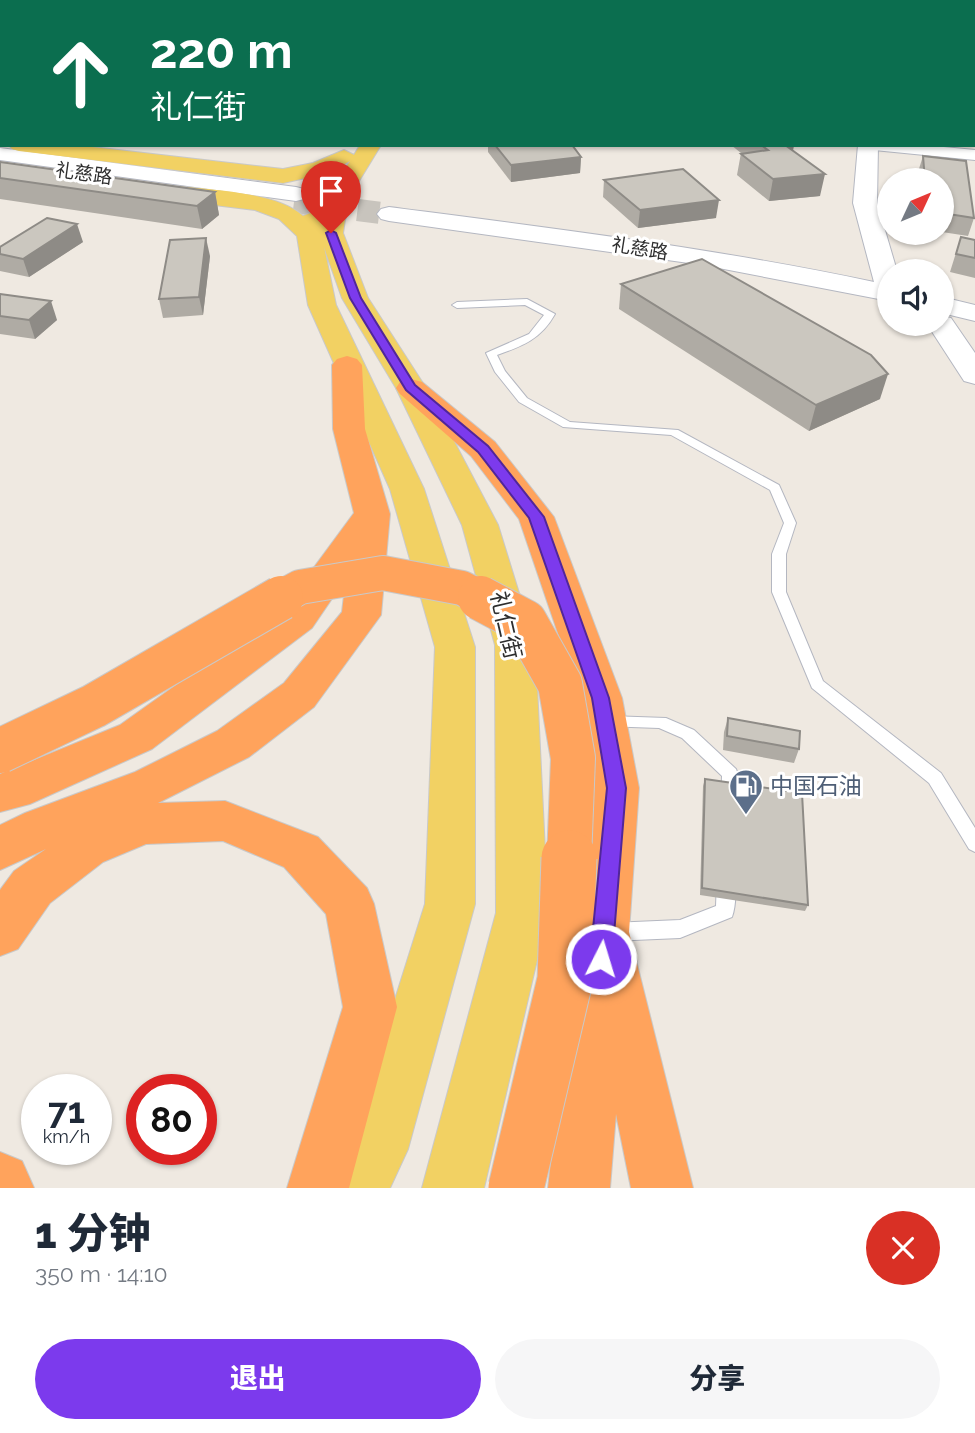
<!DOCTYPE html>
<html lang="zh">
<head>
<meta charset="utf-8">
<style>
  body { margin:0; font-family:Raleway,"Noto Sans SC",sans-serif; background:#f6f6f7; color:#1f2937; height:100vh; display:flex; flex-direction:column; font-size:26px; white-space:nowrap }
  * { box-sizing:border-box; margin:0 }
  p { font-size:23px; color:#747a83 }
  .icon { flex:none; width:38px; height:38px; fill:none; stroke:currentColor; stroke-width:2; stroke-linecap:round; stroke-linejoin:round }
  .map { position:relative; height:1188px; overflow:hidden }
  .sheet { display:flex; flex-direction:column; background:#fff; flex:1 }
  .sheet>* { flex:none }
  .hud { position:absolute; left:0px; top:0px; width:976px; height:147px; box-shadow:0 2px 5px #0004; background:#0b6e4f; color:#fff; overflow:hidden }
  .needle { width:46px; rotate:46deg }
  .tools { position:absolute; left:877px; top:168px; display:grid; gap:14px }
  .tools a { display:grid; place-items:center; width:77px; height:77px; border-radius:50%; background:#fff; box-shadow:0 2px 5px #0004; font-size:35px }
  .speed { position:absolute; left:21px; top:1074px; display:flex; gap:14px; font-size:35px; font-weight:700; text-align:center }
  .speed>* { display:grid; place-content:center; width:91px; height:91px; border-radius:50%; background:#fff; box-shadow:0 2px 5px #0004; line-height:1 }
  .speed small { font-size:18px; font-weight:400 }
  .speed .limit { border:10px solid #d22; background:#fff; color:#111 }
  .pin { position:absolute; display:grid; place-items:center; width:60px; height:60px; color:#fff; margin:-72px -30px; border-radius:50% 50% 50% 0; rotate:-45deg; box-shadow:0 0 7px #0007 }
  .pin .icon { rotate:45deg }
  .me { position:absolute; width:77px; margin:-38px; rotate:5deg; stroke-linejoin:round; filter:drop-shadow(0 0 5px #0008) }
  .turn { display:flex; align-items:center; gap:24px; height:147px; padding:0 35px; font-size:32px }
  .turn .icon { width:91px; height:91px; stroke-width:2.5 }
  .turn b { display:block; font-size:49px; line-height:60px }
  .round { display:grid; place-items:center; flex:none; width:74px; height:74px; border-radius:37px; background:#f6f6f7 }
  .headline { display:flex; align-items:center; justify-content:space-between; height:119px; padding:0 35px }
  h1 { font-size:42px; font-weight:800; line-height:52px }
  .button { display:flex; gap:14px; margin-top:auto; padding:14px 35px }
  .button a { flex:1; height:80px; border-radius:42px; background:#7c3aed; color:#fff; font-size:28px; font-weight:800; line-height:80px; text-align:center }
  .button a+a { background:#f6f6f7; color:#1f2937 }
  .map>svg:first-child { display:block }
  .lines { fill:none; stroke-linecap:round; stroke-linejoin:round }
  .secondary-tunnel { stroke:#c8c4bd; stroke-width:22; stroke-dasharray:22 10; stroke-linecap:butt }
  .lane-casing { stroke:#b4b7c1; stroke-width:2 }
  .street-casing { stroke:#b4b7c1; stroke-width:2 }
  .secondary-casing { stroke:#b4b7c1; stroke-width:2 }
  .primary-casing { stroke:#c9c9c9; stroke-width:2 }
  .highway-casing { stroke:#c9c9c9; stroke-width:2 }
  .lane { fill:#fff; fill-rule:evenodd }
  .street { fill:#fff; fill-rule:evenodd }
  .secondary { fill:#fff; fill-rule:evenodd }
  .primary { fill:#f2d163; fill-rule:evenodd }
  .highway { fill:#ffa35c; fill-rule:evenodd }
  .highway-bridge-far2-casing { stroke:#c9c9c9; stroke-width:36; stroke-linecap:butt }
  .highway-bridge-far1-casing { stroke:#c9c9c9; stroke-width:46; stroke-linecap:butt }
  .highway-bridge-casing { stroke:#c9c9c9; stroke-width:57; stroke-linecap:butt }
  .highway-bridge-far2 { stroke:#ffa35c; stroke-width:34 }
  .highway-bridge-far1 { stroke:#ffa35c; stroke-width:44 }
  .highway-bridge { stroke:#ffa35c; stroke-width:55 }
  .wall { fill:#afaba4 }
  .shaded-wall { fill:#8e8b86 }
  .building { fill:#cbc7bf; stroke:#8e8b86; stroke-width:2 }
  .route { fill:#7c3aed; stroke:#51269a; stroke-width:2 }
  .labels { text-anchor:middle; stroke-width:6; stroke-linejoin:round; paint-order:stroke }
  .far-street-label { font-size:19px; fill:#2e2e2e; stroke:#fff }
  .street-label { font-size:23px; fill:#2e2e2e; stroke:#fff }
  .service-label { font-size:23px; fill:#4e5e75; stroke:#fff; text-anchor:start }
</style>
</head>
<body>
<div class="map">
<svg width="975" height="1188" viewBox="0 0 975 1188">
  <rect width="100%" height="100%" fill="#efe9e1"/>
  <g class="lines">
    <polyline class="secondary-tunnel" points="294,202 389,214"/>
    <g class="lane-casing">
      <g id="lane">
        <path d="M527,299L555,314C541,339 523,346 497,355L505,371L527,398L570,422L678,430L779,485L796,523L786,554V592L823,681L941,773L975,828V852L969,849L929,783L812,688L772,592V554L784,523L770,490L671,435L563,427L519,402L495,372L486,353L529,334L544,315L525,305L457,308L452,305L457,302Z"/>
        <path d="M609,716L666,718L694,730L736,769C740,778 739,796 735,805L729,807L723,805L721,800L722,776L682,738L659,728L603,726L601,722L603,718Z"/>
        <path d="M726,872L732,874C737,885 736,906 732,917L680,938L611,941L604,938L602,932L604,926L611,923L680,920L716,906L717,880L720,874Z"/>
      </g>
    </g>
    <g class="street-casing">
      <g id="street">
        <rect x="0" y="121" width="2" height="8"/>
        <polygon points="867,145 923,145 975,150 975,160 874,150"/>
      </g>
    </g>
    <g class="secondary-casing">
      <g id="secondary">
        <polygon points="188,0 206,0 187,2"/>
        <polygon points="518,0 663,0 517,2"/>
        <rect x="0" y="51" width="2" height="10"/>
        <path d="M858,145H878L877,203L897,271H889V301L703,265L389,221L381,219L377,214L381,209L389,207C551,228 714,248 874,282L853,203Z"/>
        <polygon points="0,148 296,187 304,189 307,194 304,199 296,201 0,160"/>
        <polygon points="942,297 975,305 975,321 942,313"/>
        <polygon points="942,316 951,318 975,353 975,384 964,381 927,324 942,324"/>
      </g>
    </g>
    <g class="primary-casing">
      <g id="primary">
        <polygon points="490,0 506,0 489,2"/>
        <path d="M9,145H75L283,169L313,163L344,150L354,155L360,145H381L348,199L343,233L368,298L426,388L498,525L535,645L548,913L484,1188H422L496,913L495,645L462,525L396,388L342,298L324,247L336,305L424,489L475,647V904L408,1149L390,1188H325L352,1136L425,904L435,647L390,489L308,305L297,236L279,219L255,210L165,199L157,197L154,192L157,187L165,185C204,190 274,190 303,216L313,212L322,215L326,199L350,161L328,173L283,183L19,151L12,149Z"/>
      </g>
    </g>
    <g class="highway-casing">
      <g id="highway">
        <polygon points="347,356 357,359 362,365 365,429 390,514 381,615 314,707 249,757 158,803 225,801 318,837 367,888 374,904 397,1007 349,1188 287,1188 343,1007 326,914 284,867 223,841 146,844 103,862 50,903 18,949 0,956 0,890 14,871 46,849 0,870 0,825 25,813 135,772 217,731 284,683 342,612 346,578 312,628 152,749 30,804 0,812 0,774 120,725 284,608 354,513 333,429 332,365 337,359"/>
        <polygon points="411,379 422,382 495,442 554,517 622,698 639,788 629,932 693,1188 631,1188 616,1114 610,1188 548,1188 573,967 581,950 577,932 593,788 580,698 519,519 471,456 400,394 396,388 400,382"/>
        <polygon points="0,1152 22,1161 34,1188 0,1188"/>
      </g>
    </g>
    <use href="#lane" class="lane"/>
    <use href="#street" class="street"/>
    <use href="#secondary" class="secondary"/>
    <use href="#primary" class="primary"/>
    <use href="#highway" class="highway"/>
    <g class="highway-bridge-far2-casing">
      <polyline id="highway-bridge-far2" points="278,599 300,587 383,573 462,588 483,599"/>
    </g>
    <g class="highway-bridge-far1-casing">
      <g id="highway-bridge-far1">
        <polyline points="480,598 525,622 560,684 573,758 569,860"/>
        <polyline points="0,751 94,706 281,598"/>
      </g>
    </g>
    <g class="highway-bridge-casing">
      <polyline id="highway-bridge" points="516,1188 565,980 569,858"/>
    </g>
    <use href="#highway-bridge-far2" class="highway-bridge-far2"/>
    <use href="#highway-bridge-far1" class="highway-bridge-far1"/>
    <use href="#highway-bridge" class="highway-bridge"/>
  </g>
  <g class="wall">
    <polygon points="488,145 572,145 581,157 580,173 511,182 488,152"/>
    <polygon points="731,145 794,145 793,151 820,196 769,201 737,175 741,153"/>
    <polygon points="923,156 974,218 968,236 942,232 942,180 919,180 918,172"/>
    <polygon points="0,162 215,192 219,215 202,229 0,199"/>
    <polygon points="604,180 716,218 638,228 603,197"/>
    <polygon points="961,237 975,240 975,278 950,272"/>
    <polygon points="83,242 29,277 0,271 0,247"/>
    <polygon points="210,256 203,315 163,318 159,299"/>
    <polygon points="621,284 880,399 809,431 619,309"/>
    <polygon points="0,294 57,320 35,339 0,334"/>
    <polygon points="728,718 799,749 794,763 723,750 724,732"/>
    <polygon points="705,779 808,905 805,911 700,895 703,786"/>
  </g>
  <g class="shaded-wall">
    <polygon points="777,145 794,145 792,154"/>
    <polygon points="581,157 580,173 511,182 511,165"/>
    <polygon points="825,174 820,196 769,201 773,179"/>
    <polygon points="215,192 219,215 202,229 197,206"/>
    <polygon points="719,200 716,218 638,228 640,210"/>
    <polygon points="77,224 83,242 29,277 23,259"/>
    <polygon points="206,238 210,256 203,315 199,297"/>
    <polygon points="51,301 57,320 35,339 29,320"/>
    <polygon points="888,374 880,399 809,431 816,405"/>
  </g>
  <g class="building">
    <polygon points="705,0 876,0 879,2 708,2"/>
    <polygon points="495,145 572,145 581,157 511,165"/>
    <polygon points="761,145 785,145 825,174 773,179 741,154 768,150"/>
    <polygon points="923,156 966,161 974,218 942,213 942,180 925,180"/>
    <polygon points="0,162 215,192 197,206 0,178"/>
    <polygon points="683,169 719,200 640,210 604,180"/>
    <polygon points="47,218 77,224 23,259 0,254 0,247"/>
    <polygon points="961,237 975,240 975,258 956,254"/>
    <polygon points="206,238 199,297 159,299 170,240"/>
    <polygon points="702,259 871,355 888,374 816,405 621,284"/>
    <polygon points="0,294 51,301 29,320 0,316"/>
    <polygon points="728,718 800,731 799,749 727,736"/>
    <polygon points="705,779 802,793 808,905 702,888"/>
  </g>
  <polygon class="route" points="331,230 336,233 361,298 415,385 488,446 544,517 609,698 626,788 612,959 608,966 601,969 593,966 590,959 607,788 592,698 529,518 478,452 406,390 350,298 326,233"/>
  <defs>
    <g id="fuel-pin" transform="scale(1.75)"><path d="M0 17L-7.5 6A9.5 9.5 0 1 1 7.5 6Z" fill="#5c6f8a" stroke="#fff"/><path d="M-5.5-6h7V0h2V4h1.3V-2.5L3-4.5l.8-.8L6-3V5H2.5V1h-1V6h-7ZM-4.2-4.7v3.2H.2V-4.7Z" fill="#fff"/></g>
  </defs>
  <g fill-rule="evenodd">
    <use href="#fuel-pin" x="746" y="786"/>
  </g>
  <g class="labels">
    <g class="far-street-label">
      <text transform="translate(84 173) rotate(8)" y="7">礼慈路</text>
      <text transform="translate(640 248) rotate(9)" y="7">礼慈路</text>
    </g>
    <g class="street-label">
      <text transform="translate(506 625) rotate(77)" y="8">礼仁街</text>
    </g>
    <g class="service-label">
      <text x="770" y="794">中国石油</text>
    </g>
  </g>
</svg>
<div class="tools">
<a><svg class="needle" viewBox="-14 -14 28 28"><path d="M0-13l5 13h-10z" fill="#e53935"/><path d="M0 13l5-13h-10z" fill="#747a83"/></svg></a>
<a><svg class="icon" aria-label="sound" viewBox="0 0 24 24"><path d="M4 9h4l5-4v14l-5-4H4zM17 9q2 3 0 6"/></svg></a>
</div>
<div class="speed"><div>71<small>km/h</small></div><div class="limit">80</div></div>
<div class="pin" style="left:331px;top:233px;background:#d93025"><svg class="icon" aria-label="arrive" viewBox="0 0 24 24"><path d="M6 21V4h12l-3 4 3 4H6"/></svg></div>
<svg class="me" style="left:601px;top:959px" viewBox="-20 -20 40 40"><circle r="17" fill="#7c3aed" stroke="#fff" stroke-width="3"/><path d="M0-11L8 9 0 5-8 9z" fill="#fff"/></svg>
<div class="hud">
<div class="turn"><svg class="icon" aria-label="ahead" viewBox="0 0 24 24"><path d="M12 20V5M6 11l6-6 6 6"/></svg><div><b>220 m</b>礼仁街</div></div>
</div>
</div>
<section class="sheet">
<div class="headline"><div><h1>1 分钟</h1><p>350 m · 14:10</p></div><a class="round" style="background:#d93025;color:#fff"><svg class="icon" aria-label="close" viewBox="0 0 24 24"><path d="M6 6l12 12M18 6L6 18"/></svg></a></div>
<div class="button"><a>退出</a><a>分享</a></div>
</section>
</body>
</html>
